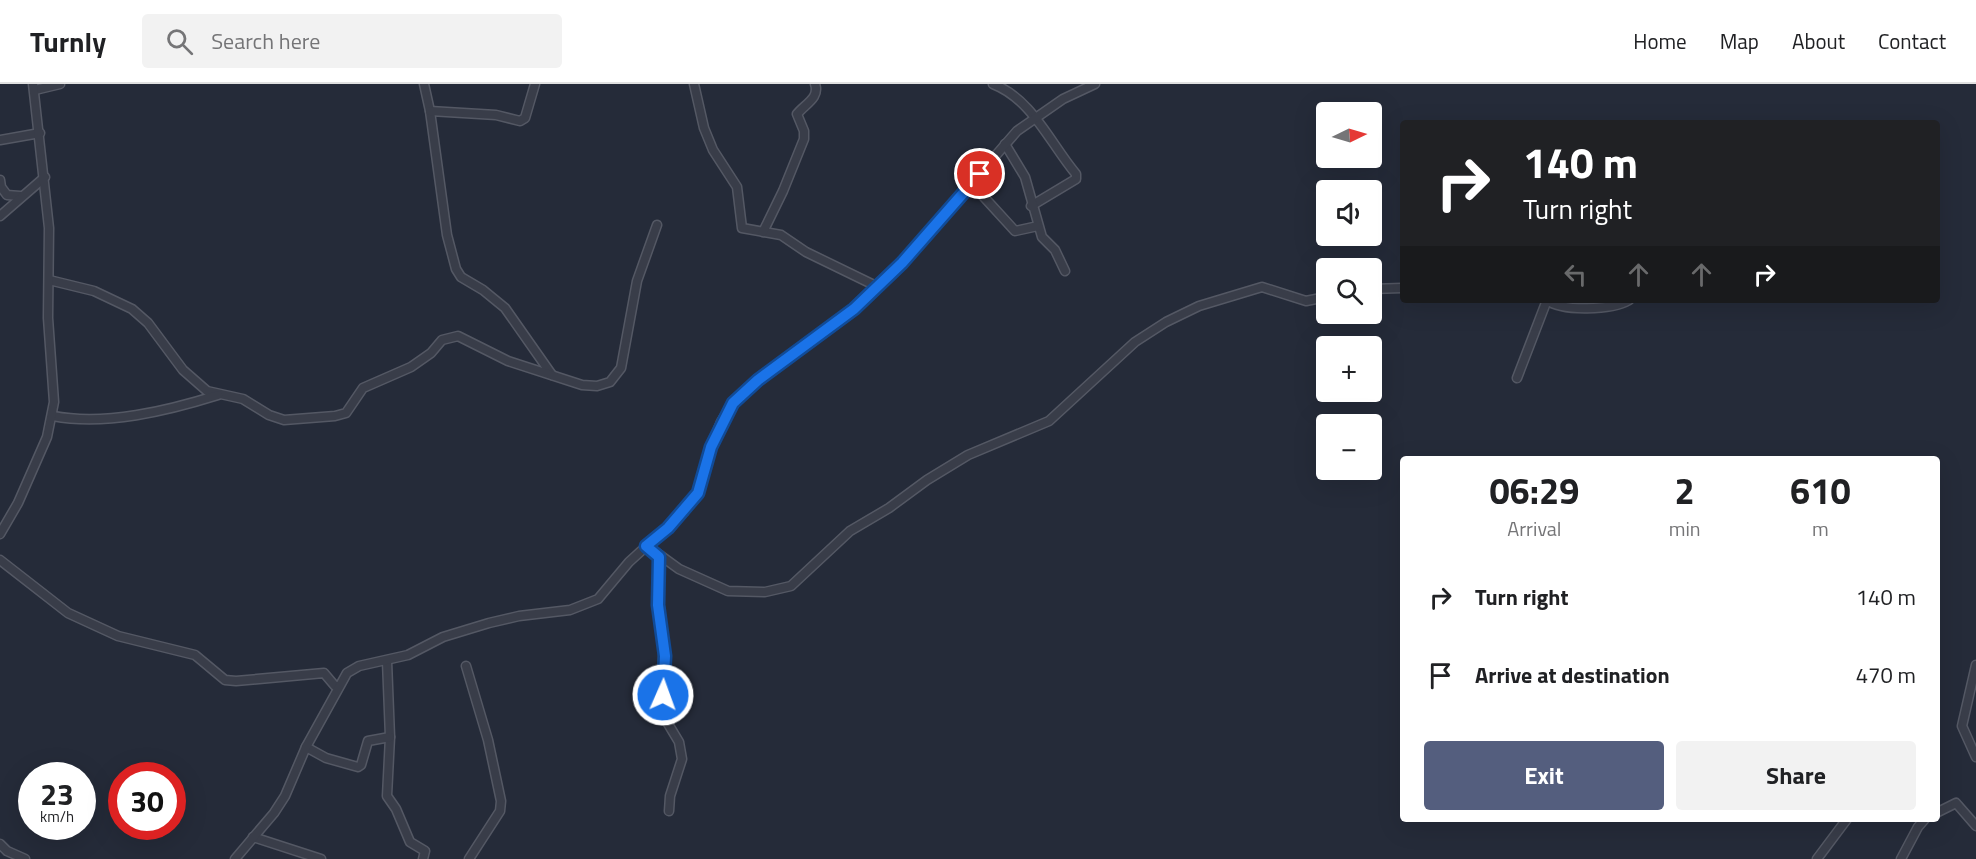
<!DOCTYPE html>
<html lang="en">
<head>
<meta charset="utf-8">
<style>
  body { margin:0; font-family:"Titillium Web",sans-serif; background:#f2f2f2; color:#202124; height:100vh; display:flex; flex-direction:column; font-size:22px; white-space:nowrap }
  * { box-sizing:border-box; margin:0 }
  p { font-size:20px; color:#757577 }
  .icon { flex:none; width:33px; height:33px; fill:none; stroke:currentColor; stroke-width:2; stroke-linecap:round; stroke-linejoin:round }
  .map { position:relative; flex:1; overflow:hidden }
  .details { position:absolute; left:1400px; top:372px; width:540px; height:366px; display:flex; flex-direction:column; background:#fff; border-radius:6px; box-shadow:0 6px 24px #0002 }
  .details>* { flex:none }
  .top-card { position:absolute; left:1400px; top:36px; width:540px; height:183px; border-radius:6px; box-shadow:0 6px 24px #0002; background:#202124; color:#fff; overflow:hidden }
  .needle { width:39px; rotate:85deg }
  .fabs { position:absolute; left:1316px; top:18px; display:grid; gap:12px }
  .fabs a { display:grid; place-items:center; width:66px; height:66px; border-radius:6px; background:#fff; box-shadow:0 6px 24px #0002; font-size:30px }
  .speed { position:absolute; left:18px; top:678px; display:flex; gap:12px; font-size:30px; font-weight:700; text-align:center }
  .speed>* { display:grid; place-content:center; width:78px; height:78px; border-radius:50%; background:#fff; box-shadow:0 6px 24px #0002; line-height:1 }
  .speed small { font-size:15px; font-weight:400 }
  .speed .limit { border:9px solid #d22; background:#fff; color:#111 }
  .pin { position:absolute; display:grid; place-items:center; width:51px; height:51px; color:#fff; margin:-26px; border:3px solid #fff; border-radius:50%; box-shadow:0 2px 6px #0007 }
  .me { position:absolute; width:66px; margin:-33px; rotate:2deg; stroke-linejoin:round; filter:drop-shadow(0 0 4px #0008) }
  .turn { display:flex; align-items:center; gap:21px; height:126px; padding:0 24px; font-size:27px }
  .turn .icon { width:78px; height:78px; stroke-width:2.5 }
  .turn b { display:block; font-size:42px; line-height:51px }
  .lanes { display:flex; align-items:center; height:57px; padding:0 24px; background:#0003; justify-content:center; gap:30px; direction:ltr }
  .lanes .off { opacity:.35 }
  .eta { display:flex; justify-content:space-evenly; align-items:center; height:102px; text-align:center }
  .eta b { font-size:36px; font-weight:700; line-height:42px }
  .button { display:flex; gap:12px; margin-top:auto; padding:12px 24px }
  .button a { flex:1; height:69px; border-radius:6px; background:#545e7e; color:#fff; font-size:24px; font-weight:700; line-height:69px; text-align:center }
  .button a+a { background:#f2f2f2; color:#202124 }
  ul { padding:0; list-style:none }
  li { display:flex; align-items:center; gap:18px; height:78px; padding:0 24px }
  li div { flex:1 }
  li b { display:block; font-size:22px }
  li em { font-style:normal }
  header { display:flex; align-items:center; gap:36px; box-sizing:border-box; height:84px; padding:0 30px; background:#fff; border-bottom:2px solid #e0e0e0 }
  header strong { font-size:28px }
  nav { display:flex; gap:33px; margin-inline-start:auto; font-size:21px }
  .search { width:420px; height:54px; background:#f2f2f2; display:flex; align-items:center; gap:15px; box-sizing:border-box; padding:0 21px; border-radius:6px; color:#757577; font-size:22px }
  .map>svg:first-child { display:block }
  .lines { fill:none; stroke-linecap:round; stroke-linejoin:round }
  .minor-casing { stroke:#545864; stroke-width:11 }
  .minor { stroke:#393d49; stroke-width:8 }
  .route-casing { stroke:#114b97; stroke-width:15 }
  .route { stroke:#1a73e8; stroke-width:10 }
</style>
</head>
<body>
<header>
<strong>Turnly</strong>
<div class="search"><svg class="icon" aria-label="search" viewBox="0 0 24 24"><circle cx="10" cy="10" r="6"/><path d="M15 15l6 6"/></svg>Search here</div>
<nav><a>Home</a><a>Map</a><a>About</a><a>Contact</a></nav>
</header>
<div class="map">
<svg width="1976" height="775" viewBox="0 0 1976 775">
  <rect width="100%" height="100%" fill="#252b39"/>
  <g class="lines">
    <g class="minor-casing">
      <g id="minor">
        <polyline points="424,0 430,27 447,151 456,185 461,193 483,206 505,224 552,291"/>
        <polyline points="694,0 704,44 713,66 737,103 742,144 781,151 806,168 876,202"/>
        <path d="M993,0C1032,15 1050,59 1076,90V95L1031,122"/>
        <polyline points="35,6 60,0"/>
        <polyline points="430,27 496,31 520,37 525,34 535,0"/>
        <polyline points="0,56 40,49"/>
        <polyline points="1005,60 1025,93 1042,153 1055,166 1065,187"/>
        <polyline points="0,96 1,103 7,111 20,112"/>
        <polyline points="972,100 1015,147 1038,142"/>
        <polyline points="0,132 45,93"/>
        <path d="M763,148L783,107L804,55V47L797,30C805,20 820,14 815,0"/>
        <polyline points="49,196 94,207 132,225 148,239 183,286 207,307 243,315 269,331 284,336 335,332 346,329 363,304 411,283 431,269 442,256 458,252 508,277 582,301 597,302 610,298 621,284 637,197 657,141"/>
        <polyline points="1371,205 1402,204"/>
        <path d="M1547,216C1562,228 1612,226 1629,216"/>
        <polyline points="1517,294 1547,216"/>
        <path d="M53,332C105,342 167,327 218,311"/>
        <polyline points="0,450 18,419 47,353 54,318 48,234 49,144 33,0"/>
        <polyline points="646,461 679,485 728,507 765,508 791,502 850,447 889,424 927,396 968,371 1049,337 1135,258 1166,238 1199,222 1262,203 1306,217 1326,213"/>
        <polyline points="659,473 657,503 664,557 662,596 664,627 667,638 679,658 682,675 670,712 669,727"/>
        <polyline points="0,476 68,529 118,552 195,571 225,596 236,597 324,589 335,602 338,602"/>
        <polyline points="387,577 390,653 387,712 396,725 410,758 425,767 423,775"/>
        <polyline points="1976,581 1962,642 1976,673"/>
        <polyline points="466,582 488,656 501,717 500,727 469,775"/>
        <polyline points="306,663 326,674 358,683 361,681 368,657 390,653"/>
        <polyline points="1936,729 1956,719 1976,742"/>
        <polyline points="253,753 321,775"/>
        <polyline points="0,760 7,767 25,775"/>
        <polyline points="235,775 274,729 285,712 306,663 347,589 359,582 408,571 443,553 489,539 519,532 570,526 598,515 629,478 684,428 698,409 711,363 721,338 733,319 758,296 854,225 902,179 1017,47 1063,15 1095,0"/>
        <polyline points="1817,775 1847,735"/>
        <polyline points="1901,775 1918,743 1925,735"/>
      </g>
    </g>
    <use href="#minor" class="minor"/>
  </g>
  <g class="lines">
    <g class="route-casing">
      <polyline id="route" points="663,611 665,572 658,521 659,473 646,462 668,444 698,409 711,363 733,319 758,296 854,225 902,179 980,90"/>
    </g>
    <use href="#route" class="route"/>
  </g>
</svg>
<div class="fabs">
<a><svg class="needle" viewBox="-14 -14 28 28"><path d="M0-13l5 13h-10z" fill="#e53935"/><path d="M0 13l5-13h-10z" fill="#757577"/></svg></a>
<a><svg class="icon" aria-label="sound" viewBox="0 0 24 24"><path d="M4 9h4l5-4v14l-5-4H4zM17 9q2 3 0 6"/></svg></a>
<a><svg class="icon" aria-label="search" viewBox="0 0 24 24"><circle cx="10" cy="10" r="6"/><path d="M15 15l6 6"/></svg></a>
<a>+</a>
<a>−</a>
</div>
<div class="speed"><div>23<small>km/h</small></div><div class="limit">30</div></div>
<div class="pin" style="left:980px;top:90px;background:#d93025"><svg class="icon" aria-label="arrive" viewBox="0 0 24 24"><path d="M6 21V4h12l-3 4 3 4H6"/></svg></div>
<svg class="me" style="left:663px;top:611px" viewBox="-20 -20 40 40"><circle r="17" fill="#1a73e8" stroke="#fff" stroke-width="3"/><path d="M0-11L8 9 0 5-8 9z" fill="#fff"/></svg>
<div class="top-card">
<div class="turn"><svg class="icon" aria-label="right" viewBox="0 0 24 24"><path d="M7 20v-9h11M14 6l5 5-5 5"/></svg><div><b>140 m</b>Turn right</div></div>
<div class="lanes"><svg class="icon off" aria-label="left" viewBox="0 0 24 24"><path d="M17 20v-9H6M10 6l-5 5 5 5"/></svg><svg class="icon off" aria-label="ahead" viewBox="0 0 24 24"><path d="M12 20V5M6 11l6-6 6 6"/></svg><svg class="icon off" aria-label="ahead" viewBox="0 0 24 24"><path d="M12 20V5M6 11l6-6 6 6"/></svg><svg class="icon" aria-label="right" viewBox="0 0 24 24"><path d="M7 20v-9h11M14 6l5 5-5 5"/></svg></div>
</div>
<section class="details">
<div class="eta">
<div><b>06:29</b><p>Arrival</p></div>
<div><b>2</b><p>min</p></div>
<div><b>610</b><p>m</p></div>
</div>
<ul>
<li><svg class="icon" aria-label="right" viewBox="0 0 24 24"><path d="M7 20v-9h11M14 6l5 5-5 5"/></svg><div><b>Turn right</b></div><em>140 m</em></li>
<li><svg class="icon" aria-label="arrive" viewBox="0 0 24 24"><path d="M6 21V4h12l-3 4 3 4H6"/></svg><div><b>Arrive at destination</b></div><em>470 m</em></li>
</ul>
<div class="button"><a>Exit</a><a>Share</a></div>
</section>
</div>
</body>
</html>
